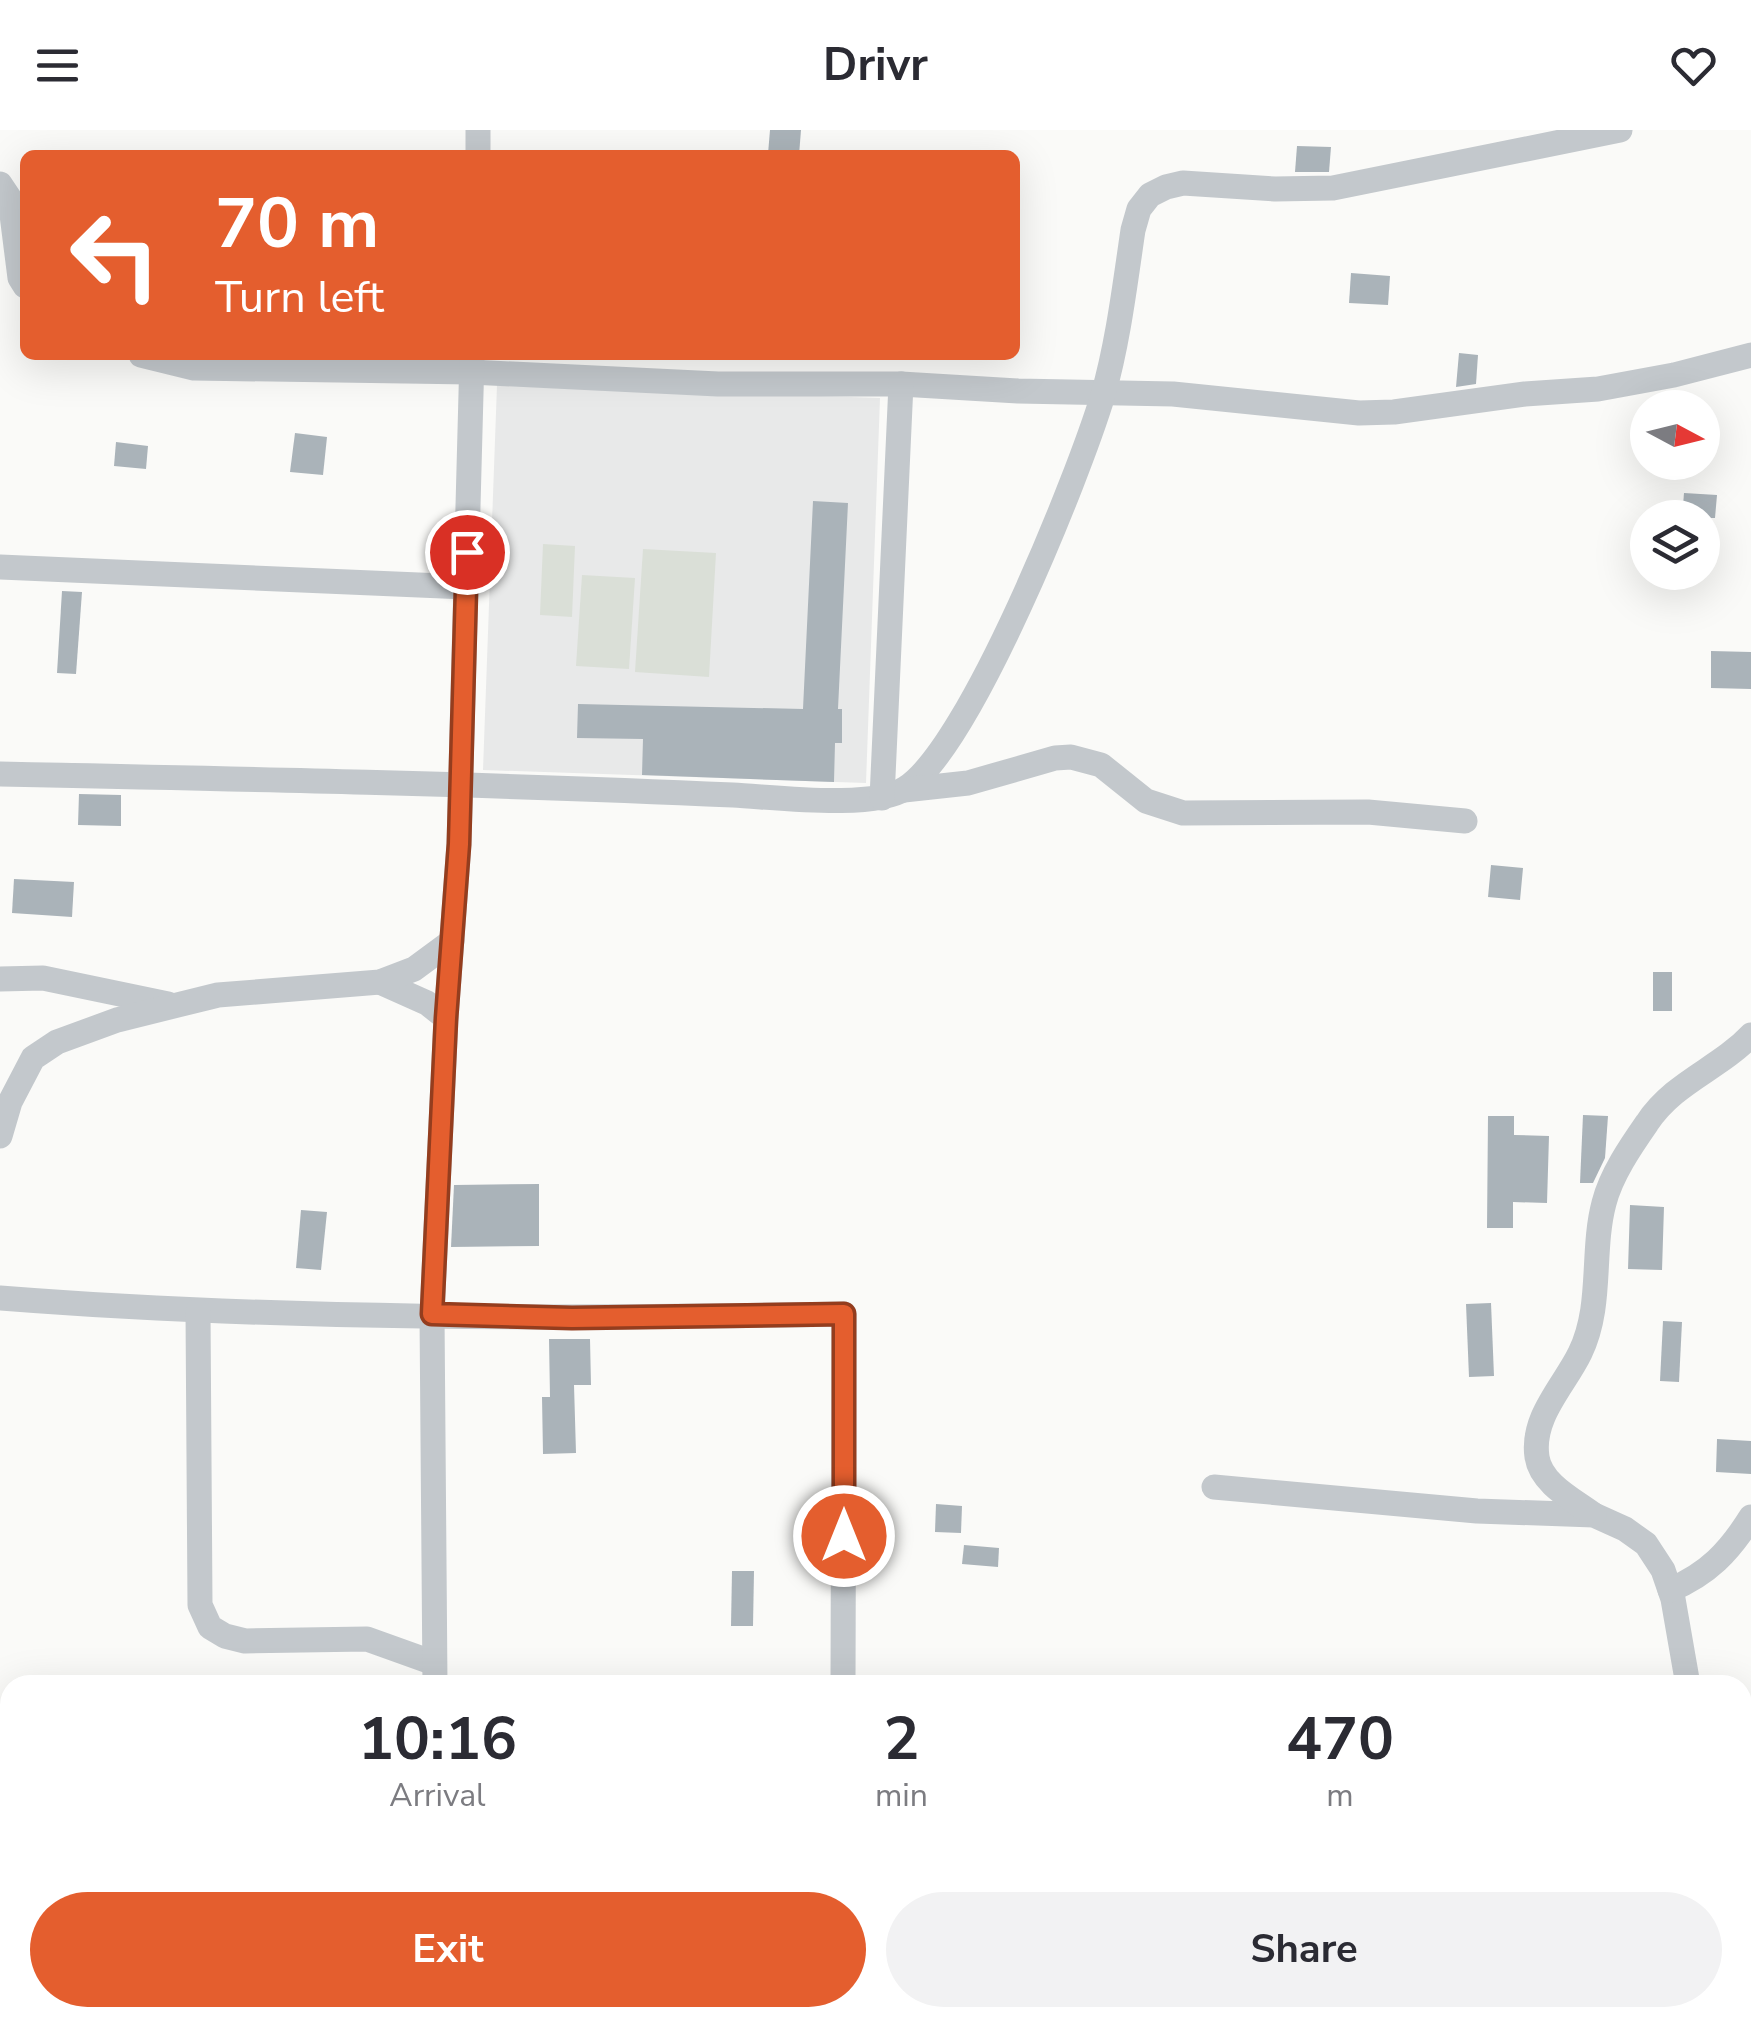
<!DOCTYPE html>
<html lang="en">
<head>
<meta charset="utf-8">
<style>
  body { margin:0; font-family:"Nunito Sans",sans-serif; background:#f2f2f3; color:#2b2b33; height:100vh; display:flex; flex-direction:column; font-size:38px; white-space:nowrap }
  * { box-sizing:border-box; margin:0 }
  p { font-size:32px; color:#7c7c81 }
  .icon { flex:none; width:55px; height:55px; fill:none; stroke:currentColor; stroke-width:2; stroke-linecap:round; stroke-linejoin:round }
  .map { position:relative; flex:1; overflow:hidden }
  .sheet { position:absolute; left:0px; top:1545px; width:1752px; height:352px; display:flex; flex-direction:column; background:#fff; border-radius:30px 30px 0 0; box-shadow:0 10px 40px #0002 }
  .sheet>* { flex:none }
  .banner { position:absolute; left:20px; top:20px; width:1000px; height:210px; border-radius:15px; box-shadow:0 10px 40px #0002; background:#e45e2e; color:#fff; overflow:hidden }
  .needle { width:65px; rotate:97deg }
  .controls { position:absolute; left:1630px; top:260px; display:grid; gap:20px }
  .controls a { display:grid; place-items:center; width:90px; height:90px; border-radius:50%; background:#fff; box-shadow:0 10px 40px #0002; font-size:50px }
  .pin { position:absolute; display:grid; place-items:center; width:85px; height:85px; color:#fff; margin:-42px; border:5px solid #fff; border-radius:50%; box-shadow:0 2px 10px #0007 }
  .me { position:absolute; width:110px; margin:-55px; rotate:0deg; stroke-linejoin:round; filter:drop-shadow(0 0 8px #0008) }
  .turn { display:flex; align-items:center; gap:35px; height:210px; padding:0 30px; font-size:45px }
  .turn .icon { width:130px; height:130px; stroke-width:2.5 }
  .turn b { display:block; font-size:70px; line-height:85px }
  .eta { display:flex; justify-content:space-evenly; align-items:center; height:170px; text-align:center }
  .eta b { font-size:60px; font-weight:700; line-height:70px }
  .cta { display:flex; gap:20px; margin-top:auto; padding:20px 30px }
  .cta a { flex:1; height:115px; border-radius:60px; background:#e45e2e; color:#fff; font-size:40px; font-weight:700; line-height:115px; text-align:center }
  .cta a+a { background:#f2f2f3; color:#2b2b33 }
  header { display:flex; justify-content:space-between; align-items:center; height:130px; padding:0 30px; background:#fff; font-size:45px; font-weight:700 }
  .map>svg:first-child { display:block }
  .built { fill:#e8e9e9 }
  .green { fill:#dadfd7 }
  .building { fill:#aab3b9 }
  .lines { fill:none; stroke-linecap:round; stroke-linejoin:round }
  .major-casing { stroke:#b5babe; stroke-width:32 }
  .minor { stroke:#c3c8cc; stroke-width:25 }
  .major { stroke:#fff; stroke-width:30 }
  .route-casing { stroke:#943d1e; stroke-width:25 }
  .route { stroke:#e45e2e; stroke-width:18 }
</style>
</head>
<body>
<header><svg class="icon" aria-label="menu" viewBox="0 0 24 24"><path d="M4 6h16M4 12h16M4 18h16"/></svg>Drivr<svg class="icon" aria-label="heart" viewBox="0 0 24 24"><path d="M12 20l-8-8c-3-5 5-10 8-4 3-6 11-1 8 4z"/></svg></header>
<div class="map">
<svg width="1751" height="1897" viewBox="0 0 1751 1897">
  <rect width="100%" height="100%" fill="#fafaf8"/>
  <polygon class="built" points="497,255 880,268 866,653 483,640"/>
  <g class="green">
    <polygon points="543,414 575,416 572,487 540,485"/>
    <polygon points="643,419 716,423 709,547 635,542"/>
    <polygon points="582,445 635,448 629,539 576,536"/>
  </g>
  <g class="building">
    <polygon points="770,0 801,0 799,25 768,24"/>
    <polygon points="1297,16 1331,17 1329,42 1295,42"/>
    <polygon points="1351,143 1390,146 1388,175 1349,173"/>
    <polygon points="1459,223 1478,225 1476,254 1456,257"/>
    <polygon points="295,303 327,307 323,345 290,342"/>
    <polygon points="116,312 148,316 146,339 114,336"/>
    <polygon points="1684,363 1717,365 1715,388 1682,388"/>
    <polygon points="813,371 848,373 838,579 842,579 842,613 835,613 834,652 642,645 643,609 577,608 578,574 803,579"/>
    <polygon points="62,461 82,462 76,544 57,543"/>
    <polygon points="1711,521 1751,522 1751,559 1711,558"/>
    <polygon points="79,664 121,665 121,696 78,695"/>
    <polygon points="1491,735 1523,738 1520,770 1488,767"/>
    <polygon points="14,749 74,752 72,787 12,783"/>
    <rect x="1653" y="842" width="19" height="39"/>
    <polygon points="1583,985 1608,986 1605,1028 1593,1053 1580,1053"/>
    <polygon points="1488,986 1514,986 1514,1005 1549,1006 1547,1073 1513,1072 1513,1098 1487,1098"/>
    <polygon points="539,1054 539,1116 451,1117 454,1055"/>
    <polygon points="1630,1075 1664,1077 1662,1140 1628,1139"/>
    <polygon points="301,1080 327,1082 321,1140 296,1138"/>
    <polygon points="1491,1173 1494,1246 1469,1247 1466,1174"/>
    <polygon points="1663,1191 1682,1192 1679,1252 1660,1251"/>
    <polygon points="549,1209 590,1209 591,1255 574,1255 576,1323 543,1324 542,1267 550,1267"/>
    <polygon points="1717,1309 1751,1311 1751,1344 1716,1342"/>
    <polygon points="936,1374 962,1376 961,1403 935,1402"/>
    <polygon points="964,1415 999,1418 998,1437 962,1434"/>
    <polygon points="732,1441 754,1441 753,1496 731,1496"/>
  </g>
  <g class="lines">
    <g class="major-casing">
      <g id="major">
        <polyline points="0,1775 10,1775"/>
        <polyline points="1742,1804 1751,1804"/>
      </g>
    </g>
    <g class="minor">
      <polyline points="478,25 478,0"/>
      <polyline points="0,54 10,69 20,148 25,156"/>
      <polyline points="141,225 194,238 471,242 718,254 901,254 1018,261 1173,264 1359,283 1394,282 1525,264 1598,259 1674,245 1751,225"/>
      <polyline points="0,437 466,457"/>
      <path d="M0,644C245,649 489,654 733,665C775,667 873,680 906,658C970,617 1079,345 1103,265C1118,213 1125,154 1133,100L1139,79L1150,65L1166,57L1183,53L1275,59L1333,58L1620,0"/>
      <polyline points="904,660 968,653 1055,628 1071,627 1101,635 1146,671 1183,683 1368,682 1465,691"/>
      <polyline points="882,668 901,254"/>
      <polyline points="0,849 43,848 168,874"/>
      <polyline points="380,852 427,873 446,888"/>
      <polyline points="0,1006 10,972 33,928 57,912 117,890 218,865 380,852 414,839 452,811"/>
      <path d="M0,1168C281,1190 563,1189 844,1184L843,1555"/>
      <polyline points="198,1181 200,1475 210,1497 225,1506 245,1511 367,1509 434,1533"/>
      <polyline points="1214,1357 1477,1381 1594,1385 1625,1399 1646,1414 1663,1440 1673,1469 1688,1555"/>
      <path d="M1594,1385C1574,1370 1541,1354 1537,1327C1531,1287 1564,1256 1580,1223C1603,1176 1591,1122 1604,1073C1611,1045 1631,1016 1647,993C1674,952 1719,939 1751,905"/>
      <path d="M1670,1460C1708,1444 1729,1422 1751,1387"/>
      <polyline points="435,1555 432,1184 446,888 459,714 472,226"/>
      <polyline points="392,1888 392,1897"/>
      <polyline points="844,1888 844,1897"/>
      <polyline points="1260,1888 1263,1897"/>
      <polyline points="1532,1897 1533,1888"/>
    </g>
    <use href="#major" class="major"/>
  </g>
  <g class="lines">
    <g class="route-casing">
      <polyline id="route" points="467,422 459,714 446,888 432,1184 572,1188 844,1184 844,1406"/>
    </g>
    <use href="#route" class="route"/>
  </g>
</svg>
<div class="controls">
<a><svg class="needle" viewBox="-14 -14 28 28"><path d="M0-13l5 13h-10z" fill="#e53935"/><path d="M0 13l5-13h-10z" fill="#7c7c81"/></svg></a>
<a><svg class="icon" aria-label="layers" viewBox="0 0 24 24"><path d="M12 4l9 5-9 5-9-5zM3 14l9 5 9-5"/></svg></a>
</div>
<div class="pin" style="left:467px;top:422px;background:#d93025"><svg class="icon" aria-label="arrive" viewBox="0 0 24 24"><path d="M6 21V4h12l-3 4 3 4H6"/></svg></div>
<svg class="me" style="left:844px;top:1406px" viewBox="-20 -20 40 40"><circle r="17" fill="#e45e2e" stroke="#fff" stroke-width="3"/><path d="M0-11L8 9 0 5-8 9z" fill="#fff"/></svg>
<div class="banner">
<div class="turn"><svg class="icon" aria-label="left" viewBox="0 0 24 24"><path d="M17 20v-9H6M10 6l-5 5 5 5"/></svg><div><b>70 m</b>Turn left</div></div>
</div>
<section class="sheet">
<div class="eta">
<div><b>10:16</b><p>Arrival</p></div>
<div><b>2</b><p>min</p></div>
<div><b>470</b><p>m</p></div>
</div>
<div class="cta"><a>Exit</a><a>Share</a></div>
</section>
</div>
</body>
</html>
